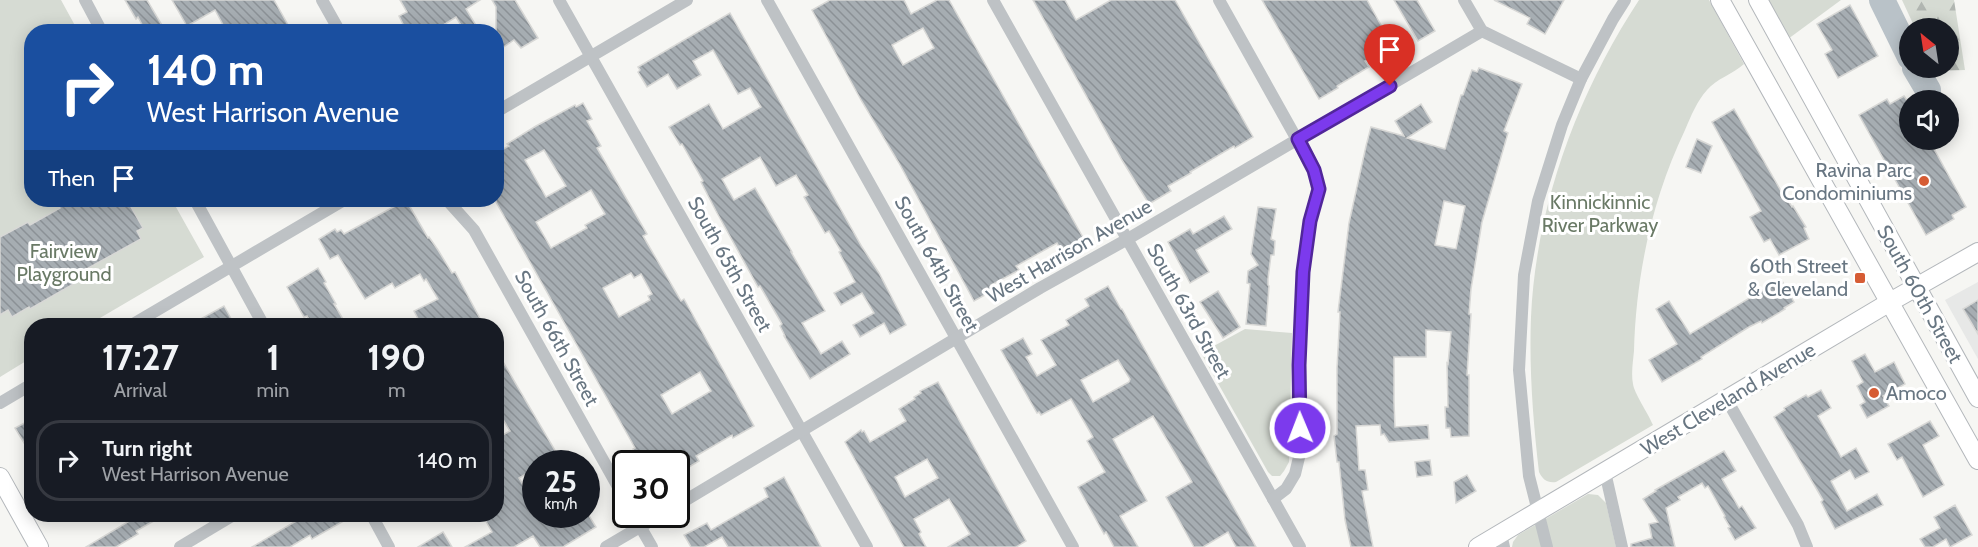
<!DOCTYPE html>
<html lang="en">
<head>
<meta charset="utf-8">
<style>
  body { margin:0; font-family:Cabin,sans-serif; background:#20242c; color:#f1f3f6; height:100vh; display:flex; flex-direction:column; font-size:22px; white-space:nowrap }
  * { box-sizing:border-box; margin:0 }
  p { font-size:20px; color:#9ea1a6 }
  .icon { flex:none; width:33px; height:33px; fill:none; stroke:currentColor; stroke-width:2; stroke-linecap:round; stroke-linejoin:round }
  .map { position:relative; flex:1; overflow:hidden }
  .side { position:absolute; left:24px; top:318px; width:480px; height:204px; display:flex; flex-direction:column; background:#171b24; border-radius:24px; box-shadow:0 3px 15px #0003 }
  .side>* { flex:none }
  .banner { position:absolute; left:24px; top:24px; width:480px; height:183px; border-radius:24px; box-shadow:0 3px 15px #0003; background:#1a4fa0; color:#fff; overflow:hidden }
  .needle { width:39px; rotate:330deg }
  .tools { position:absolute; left:1899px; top:18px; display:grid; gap:12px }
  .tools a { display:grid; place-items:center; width:60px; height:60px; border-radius:50%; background:#171b24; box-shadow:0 3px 15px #0003; font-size:30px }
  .speed { position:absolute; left:522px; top:450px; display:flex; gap:12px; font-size:30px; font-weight:700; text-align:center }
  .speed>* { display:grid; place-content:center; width:78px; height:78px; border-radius:50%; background:#171b24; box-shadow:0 3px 15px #0003; line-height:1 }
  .speed small { font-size:15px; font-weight:400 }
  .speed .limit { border:3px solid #111; border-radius:9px; background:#fff; color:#111 }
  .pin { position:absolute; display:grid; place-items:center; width:51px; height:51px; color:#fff; margin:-62px -26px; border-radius:50% 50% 50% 0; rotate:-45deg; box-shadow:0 0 6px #0007 }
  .pin .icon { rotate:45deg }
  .me { position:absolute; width:66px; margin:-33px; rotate:359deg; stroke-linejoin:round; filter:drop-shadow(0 0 4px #0008) }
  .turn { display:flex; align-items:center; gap:21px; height:126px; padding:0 24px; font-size:27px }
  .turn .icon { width:78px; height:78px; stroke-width:2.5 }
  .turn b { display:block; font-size:42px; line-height:51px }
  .then { display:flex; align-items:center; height:57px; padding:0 24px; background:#0003; gap:12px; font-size:22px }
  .eta { display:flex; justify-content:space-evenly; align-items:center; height:102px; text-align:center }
  .eta b { font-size:36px; font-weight:700; line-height:42px }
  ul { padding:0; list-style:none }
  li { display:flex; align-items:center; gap:18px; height:81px; margin:0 12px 9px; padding:0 12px; border:3px solid #363941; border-radius:24px }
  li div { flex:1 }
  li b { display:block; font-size:22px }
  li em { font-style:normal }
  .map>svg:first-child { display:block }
  .built { fill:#e7e8e7 }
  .forest { fill:url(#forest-firs) }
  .park { fill:#d6dbd3 }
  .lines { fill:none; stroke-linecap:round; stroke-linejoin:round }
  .river { stroke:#b9c2c8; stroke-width:26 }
  .building { fill:url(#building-back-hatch); stroke:#d8d8d6; stroke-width:1.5; fill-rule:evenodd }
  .secondary-casing { stroke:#b3b7bb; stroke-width:20 }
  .street { stroke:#bec2c5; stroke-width:12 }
  .secondary { stroke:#fff; stroke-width:18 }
  .route-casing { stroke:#51269a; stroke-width:15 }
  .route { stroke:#7c3aed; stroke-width:10 }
  .poi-dot { fill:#d65c34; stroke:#fff; stroke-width:2 }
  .labels { text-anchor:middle; stroke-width:6; stroke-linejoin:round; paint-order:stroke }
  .poi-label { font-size:20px; fill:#687682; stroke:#fff; text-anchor:end }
  .park-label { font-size:20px; fill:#6a7a66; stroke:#fff }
  .street-label { font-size:20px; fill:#687682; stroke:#fff }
</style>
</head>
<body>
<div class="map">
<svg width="1978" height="547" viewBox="0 0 1978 547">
  <defs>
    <pattern id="forest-firs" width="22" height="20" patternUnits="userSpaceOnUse" patternTransform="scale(1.5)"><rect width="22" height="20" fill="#d6dbd3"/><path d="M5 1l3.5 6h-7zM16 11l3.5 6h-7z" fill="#b1b6b1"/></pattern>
    <pattern id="building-back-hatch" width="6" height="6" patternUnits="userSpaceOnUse" patternTransform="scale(1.5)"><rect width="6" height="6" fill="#a6adb2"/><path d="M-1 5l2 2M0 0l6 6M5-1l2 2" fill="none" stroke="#8b9196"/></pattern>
  </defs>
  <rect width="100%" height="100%" fill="#f6f6f3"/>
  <polygon class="built" points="1978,282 1978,359 1945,300"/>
  <polygon class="forest" points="1902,0 1954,0 1965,70 1935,71 1933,68 1948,68 1948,28 1915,28"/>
  <g class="park">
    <polygon points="0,0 61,0 78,31 32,32 32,200 172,200 204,257 88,325 32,326 31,358 0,377"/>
    <path d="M1639,0H1709L1744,64C1733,74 1716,79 1707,90C1697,101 1691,116 1685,130C1652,199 1636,275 1634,351C1633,361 1631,374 1633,384C1634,393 1648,413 1653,425L1556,482C1547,483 1543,480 1539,472C1533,420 1529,369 1531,317C1536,205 1578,93 1639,0Z"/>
    <polygon points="1767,0 1841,0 1788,39"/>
    <polygon points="1245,329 1292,333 1289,462 1284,471 1280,476 1272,476 1268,472 1201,353"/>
    <polygon points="1588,494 1598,495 1606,503 1616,547 1512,547 1513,542 1518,535"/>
  </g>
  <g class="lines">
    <g class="river">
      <polyline points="1882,0 1910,57"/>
      <polyline points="1915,68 1928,90"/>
    </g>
  </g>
  <g class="building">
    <polygon points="125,0 147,0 166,32 146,32 138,17 136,19"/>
    <polygon points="172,0 274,0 292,32 227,32 215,10 187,26"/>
    <polygon points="400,0 480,0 466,9 480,32 465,32 456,17 432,32 407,32 399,16 407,12"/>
    <polygon points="492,0 515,0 538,38 521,48 514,40 496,52 496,7"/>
    <path d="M830,0H904L911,14L937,0H949L1085,241L1063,254L1057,243L1016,266L1019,270L991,285L994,290L974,301L899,163L861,100L812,10ZM923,28L934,48L903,65L892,45Z"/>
    <polygon points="1033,0 1065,0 1076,20 1111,0 1175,0 1253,137 1235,148 1234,146 1190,172 1191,173 1168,186 1171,191 1149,204 1122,160"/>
    <polygon points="1262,0 1367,0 1392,45 1365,61 1369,67 1337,86 1338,88 1319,99"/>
    <polygon points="1394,0 1417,0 1435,31 1418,41"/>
    <polygon points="1494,0 1564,0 1545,34 1527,24 1530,18"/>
    <polygon points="1850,5 1878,56 1838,78 1825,54 1832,50 1817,24"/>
    <polygon points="730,13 862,247 879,273 906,325 890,334 884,323 860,337 853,325 874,313 862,293 841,305 834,293 855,282 839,252 841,251 829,231 825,233 804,197 808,195 796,175 776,186 760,157 722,179 734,200 755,188 792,252 791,252 825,311 802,323 821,354 842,341 850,354 810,379 784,336 785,336 780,326 782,324 760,286 758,287 716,211 701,182 703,181 682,144 680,145 669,127 709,104 723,129 761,107 750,88 738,94 713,50 693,61 701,75 677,89 668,74 647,87 638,72 640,70 638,67"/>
    <path d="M1479,68L1522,84L1504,131L1508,133L1482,222L1471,289L1469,314H1471L1467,375H1469V436L1451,437L1450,428H1446L1445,407H1448L1447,363L1448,364L1451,332L1426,330V357H1394V402L1395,427L1428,425L1429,439L1389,442L1384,434L1381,435L1380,425L1356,426L1359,470H1365L1368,490L1362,491L1373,547H1351L1345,520L1339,462H1337L1334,436L1337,434V368L1340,312H1338L1349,223L1366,146L1371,127L1404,136L1395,121L1421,104L1432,122L1407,138L1445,149L1461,95H1463L1472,70L1477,72ZM1444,201L1465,206L1456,249L1435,245Z"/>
    <polygon points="1904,96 1910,105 1910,140 1929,140 1966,207 1952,215 1954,219 1926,235 1859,115 1887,99 1890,104"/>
    <path d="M583,103L592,119L587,121L601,146L597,148L647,234L643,236L681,301L684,299L754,426L733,438L732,435L696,456L699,461L684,470L680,464H640L633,449L635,448L630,439L496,202V153L509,146L507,144L536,126L575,105L576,107ZM544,150L566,186L546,197L525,160ZM591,190L605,214L585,225L587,228L551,248L536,222ZM631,273L634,278L641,274L652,294L648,296L650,300L619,317L603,288ZM700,372L711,391L672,414L661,395Z"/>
    <polygon points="1734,109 1785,198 1786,197 1792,207 1793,206 1806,227 1804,228 1809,239 1779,255 1770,239 1764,242 1750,217 1761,211 1712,122"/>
    <polygon points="1697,139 1712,146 1701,173 1686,167"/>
    <polygon points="55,200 127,200 143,228 137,231 141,239 81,272 84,278 30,309 29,307 12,317 8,310 0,315 0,237 28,222 30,225 60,208"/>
    <polygon points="406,200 428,238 429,237 438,250 452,273 455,272 484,326 422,326 414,311 438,299 426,279 424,281 420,274 395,288 392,283 365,299 338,255 330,259 319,239 335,229 337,232 341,230 344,234"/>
    <polygon points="1258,207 1276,209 1271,239 1275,241 1274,255 1271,255 1268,279 1268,285 1269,286 1266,326 1246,324 1250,284 1247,283 1248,271 1258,265 1251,254"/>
    <polygon points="1224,216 1232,229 1196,250 1209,272 1190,283 1168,242 1190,229 1193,234"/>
    <polygon points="318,268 326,282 324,283 336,304 334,304 347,326 313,326 307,316 304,317 287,287"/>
    <polygon points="1781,279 1794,302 1784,308 1785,309 1762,323 1761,321 1749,327 1701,357 1702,359 1662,382 1649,360 1677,344 1656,309 1669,301 1690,334"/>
    <path d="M1108,286L1121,309H1122L1256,547H1236L1228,532L1203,547H1194L1166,497L1192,482L1153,416L1113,439L1147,501L1120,516L1138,547H1114L1106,532L1104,534L1078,487L1105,472L1087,441L1093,437L1071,399L1041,415L1039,412L1037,413L1001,350L1023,338L1032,354L1026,357L1037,376L1056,365L1041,340L1069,325L1066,320L1089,306L1085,299ZM1118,360L1130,379L1129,382L1093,402L1081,380Z"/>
    <polygon points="1218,291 1240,327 1223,338 1200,302"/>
    <polygon points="1978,300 1978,334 1963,309"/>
    <polygon points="224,306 235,326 188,326"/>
    <polygon points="496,350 563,464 536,464 536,468 519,478 536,507 536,514 588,514 596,527 563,547 540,547 533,536 514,547 465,547 492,532 482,514 496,514 496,439 510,431 496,408"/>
    <polygon points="1865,354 1875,372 1894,362 1905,384 1883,396 1889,406 1867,418 1860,405 1865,402 1857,386 1863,382 1852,361"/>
    <path d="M938,382L1026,541L1016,547H948L970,534L949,499L914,519L921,532L919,534L926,547H904L845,442L861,430L862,432L864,431L870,442L906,421L899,409L915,399L914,397L921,393L920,391ZM927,459L938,478L905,497L895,477Z"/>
    <polygon points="1821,390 1831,408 1818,416 1841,457 1856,448 1869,472 1855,479 1850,470 1831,481 1847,511 1877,494 1883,505 1835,529 1821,502 1823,500 1774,417 1785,410 1784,408 1806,395 1808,397"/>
    <polygon points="32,419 32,456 15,428"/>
    <polygon points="1930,421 1939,436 1923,445 1944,485 1923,497 1902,457 1897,460 1888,444"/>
    <polygon points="1724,451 1736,471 1722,479 1739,508 1742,506 1756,528 1735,540 1728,528 1730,527 1724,517 1725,516 1708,486 1705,488 1702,483 1678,497 1680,500 1666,508 1675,547 1631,547 1631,544 1652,538 1649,524 1658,522 1643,499 1656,491 1655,490"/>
    <polygon points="1430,460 1432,475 1417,477 1415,462"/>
    <polygon points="1467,475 1476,491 1456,503 1454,482"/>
    <polygon points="784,477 821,547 728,547 722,537 704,547 691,547 684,535 707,523 711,530 768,497 764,488"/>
    <polygon points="1955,505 1972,535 1950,547 1946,539 1933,547 1925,547 1920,539 1940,528 1934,517"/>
    <polygon points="141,514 166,514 136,531 138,534 116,547 86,547"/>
    <polygon points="308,514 356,514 312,539 310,535 290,547 252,547"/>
    <polygon points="443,532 452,547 418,547"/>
  </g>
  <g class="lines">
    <g class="secondary-casing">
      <g id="secondary">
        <polyline points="1720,0 1978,460"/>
        <polyline points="1758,0 1978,398"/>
        <polyline points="0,477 39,547"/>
        <polyline points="1478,547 1890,302 1978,252"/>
      </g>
    </g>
    <g class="street">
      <polyline points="85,0 102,32"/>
      <polyline points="322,0 340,32"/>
      <polyline points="559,0 867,547"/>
      <polyline points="767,0 1073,547"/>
      <polyline points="993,0 1300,547"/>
      <polyline points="1219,0 1314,170 1319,189 1310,221 1303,272 1299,365 1301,449 1295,474 1286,489 1273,499"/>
      <polyline points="1464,0 1482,31 1581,79"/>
      <polyline points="496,112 687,0"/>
      <polyline points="195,200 264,326"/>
      <polyline points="447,200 474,230 626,501"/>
      <polyline points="130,326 344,200"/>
      <polyline points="1727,400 1798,525 1807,547"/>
      <polyline points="0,403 32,384"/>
      <polyline points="1605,472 1622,547"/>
      <polyline points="676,506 1040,288 1126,240 1482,31"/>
      <polyline points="371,514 389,547"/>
      <polyline points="633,514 652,547"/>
      <polyline points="1501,534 1504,547"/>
      <polyline points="180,547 235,514"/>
      <polyline points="606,547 662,514"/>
      <polyline points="1547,547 1529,476 1519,370 1524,275 1538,201 1562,125 1581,79 1613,19 1625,0"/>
    </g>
    <use href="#secondary" class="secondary"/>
  </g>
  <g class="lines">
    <g class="route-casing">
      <polyline id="route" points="1300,428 1299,365 1303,272 1310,221 1319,189 1314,170 1298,139 1390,86"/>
    </g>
    <use href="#route" class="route"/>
  </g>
  <g class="poi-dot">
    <circle cx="1924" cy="181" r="6"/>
    <rect x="1854" y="272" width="12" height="12" rx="3"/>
    <circle cx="1874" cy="393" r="6"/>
  </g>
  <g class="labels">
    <g class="poi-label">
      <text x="1912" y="177">Ravina Parc<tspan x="1912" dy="23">Condominiums</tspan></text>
      <text x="1848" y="273">60th Street<tspan x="1848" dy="23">&amp; Cleveland</tspan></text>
      <text x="1886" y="400" text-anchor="start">Amoco</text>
    </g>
    <g class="park-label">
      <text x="1600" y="209">Kinnickinnic<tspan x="1600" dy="23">River Parkway</tspan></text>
      <text x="64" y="258">Fairview<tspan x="64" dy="23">Playground</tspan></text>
    </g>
    <g class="street-label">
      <text transform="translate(1069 251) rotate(-30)" y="7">West Harrison Avenue</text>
      <text transform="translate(730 264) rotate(61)" y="7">South 65th Street</text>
      <text transform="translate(937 264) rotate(61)" y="7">South 64th Street</text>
      <text transform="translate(1920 294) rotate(61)" y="7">South 60th Street</text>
      <text transform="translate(1189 311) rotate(61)" y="7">South 63rd Street</text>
      <text transform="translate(557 338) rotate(61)" y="7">South 66th Street</text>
      <text transform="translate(1728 399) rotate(-31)" y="7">West Cleveland Avenue</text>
    </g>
  </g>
</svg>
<div class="tools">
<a><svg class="needle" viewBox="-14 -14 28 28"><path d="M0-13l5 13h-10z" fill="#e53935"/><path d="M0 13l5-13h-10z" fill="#9ea1a6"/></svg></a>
<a><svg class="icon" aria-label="sound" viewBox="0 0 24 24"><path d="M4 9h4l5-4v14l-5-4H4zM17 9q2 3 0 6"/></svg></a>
</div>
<div class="speed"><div>25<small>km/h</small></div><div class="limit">30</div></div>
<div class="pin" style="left:1390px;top:86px;background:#d93025"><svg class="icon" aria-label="arrive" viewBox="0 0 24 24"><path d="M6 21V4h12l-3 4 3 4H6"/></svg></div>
<svg class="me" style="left:1300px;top:428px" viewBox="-20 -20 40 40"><circle r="17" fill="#7c3aed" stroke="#fff" stroke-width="3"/><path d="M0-11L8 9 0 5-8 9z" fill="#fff"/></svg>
<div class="banner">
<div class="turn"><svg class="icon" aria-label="right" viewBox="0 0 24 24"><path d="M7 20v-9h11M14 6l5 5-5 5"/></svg><div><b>140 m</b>West Harrison Avenue</div></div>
<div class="then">Then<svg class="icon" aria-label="arrive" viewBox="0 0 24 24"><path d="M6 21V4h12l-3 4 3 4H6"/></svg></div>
</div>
<section class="side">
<div class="eta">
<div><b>17:27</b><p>Arrival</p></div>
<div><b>1</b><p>min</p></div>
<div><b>190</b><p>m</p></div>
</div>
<ul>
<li><svg class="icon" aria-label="right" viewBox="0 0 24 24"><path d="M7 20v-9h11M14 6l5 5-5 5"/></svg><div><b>Turn right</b><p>West Harrison Avenue</p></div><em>140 m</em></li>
</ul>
</section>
</div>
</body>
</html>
